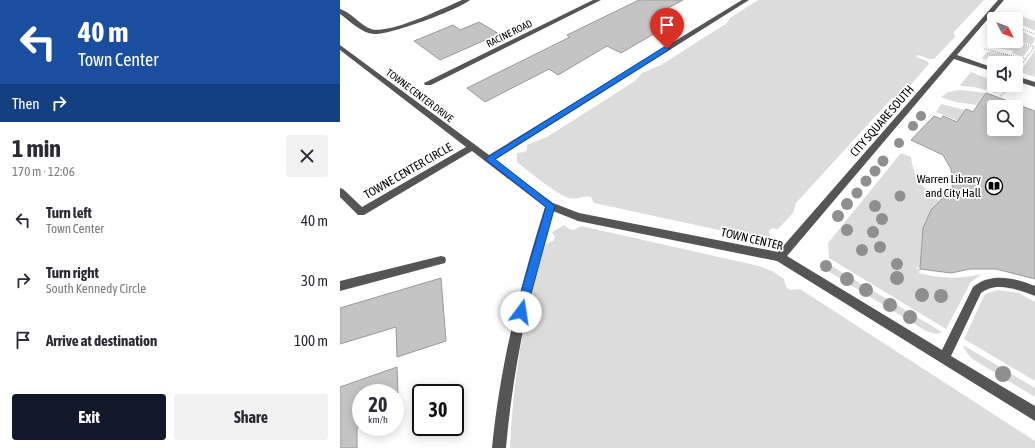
<!DOCTYPE html>
<html lang="en">
<head>
<meta charset="utf-8">
<style>
  body { margin:0; font-family:"Asap Condensed",sans-serif; background:#f2f2f3; color:#2b2b33; height:100vh; display:flex; flex-direction:column; font-size:15px; white-space:nowrap }
  * { box-sizing:border-box; margin:0 }
  p { font-size:13px; color:#7c7c81 }
  .icon { flex:none; width:22px; height:22px; fill:none; stroke:currentColor; stroke-width:2; stroke-linecap:round; stroke-linejoin:round }
  .map { position:relative; flex:1; overflow:hidden }
  .panel { display:flex; flex-direction:column; background:#fff; width:340px }
  .panel>* { flex:none }
  .guide { background:#1a4fa0; color:#fff; overflow:hidden }
  .needle { width:26px; rotate:132deg }
  .fabs { position:absolute; left:647px; top:12px; display:grid; gap:8px }
  .fabs a { display:grid; place-items:center; width:36px; height:36px; border-radius:4px; background:#fff; box-shadow:0 2px 10px #0003; font-size:20px }
  .speed { position:absolute; left:12px; top:384px; display:flex; gap:8px; font-size:20px; font-weight:700; text-align:center }
  .speed>* { display:grid; place-content:center; width:52px; height:52px; border-radius:50%; background:#fff; box-shadow:0 2px 10px #0003; line-height:1 }
  .speed small { font-size:10px; font-weight:400 }
  .speed .limit { border:2px solid #111; border-radius:6px; background:#fff; color:#111 }
  .pin { position:absolute; display:grid; place-items:center; width:34px; height:34px; color:#fff; margin:-41px -17px; border-radius:50% 50% 50% 0; rotate:-45deg; box-shadow:0 0 4px #0007 }
  .pin .icon { rotate:45deg }
  .me { position:absolute; width:44px; margin:-22px; rotate:14deg; stroke-linejoin:round; filter:drop-shadow(0 0 3px #0008) }
  .turn { display:flex; align-items:center; gap:14px; height:84px; padding:0 12px; font-size:18px }
  .turn .icon { width:52px; height:52px; stroke-width:2.5 }
  .turn b { display:block; font-size:28px; line-height:34px }
  .then { display:flex; align-items:center; height:38px; padding:0 12px; background:#0003; gap:8px; font-size:15px }
  .round { display:grid; place-items:center; flex:none; width:42px; height:42px; border-radius:4px; background:#f2f2f3 }
  .head { display:flex; align-items:center; justify-content:space-between; height:68px; padding:0 12px }
  h1 { font-size:24px; font-weight:700; line-height:30px }
  .primary-button { display:flex; gap:8px; margin-top:auto; padding:8px 12px }
  .primary-button a { flex:1; height:46px; border-radius:4px; background:#111827; color:#fff; font-size:16px; font-weight:700; line-height:46px; text-align:center }
  .primary-button a+a { background:#f2f2f3; color:#2b2b33 }
  ul { padding:0; list-style:none }
  li { display:flex; align-items:center; gap:12px; height:60px; padding:0 12px }
  li div { flex:1 }
  li b { display:block; font-size:15px }
  li em { font-style:normal }
  main { display:flex; flex:1; min-height:0 }
  .map>svg:first-child { display:block }
  .green { fill:#dcdcdc }
  .building { fill:#c4c4c4; stroke:#999; fill-rule:evenodd }
  .lines { fill:none; stroke-linecap:round; stroke-linejoin:round }
  .path { stroke:#777; stroke-width:1.5; stroke-dasharray:0.5 1.5; stroke-linecap:butt }
  .minor { fill:#555; fill-rule:evenodd }
  .tree { fill:#8f8f8f }
  .route { fill:#1a73e8; stroke:#114b97 }
  .labels { text-anchor:middle; stroke-width:3.5; stroke-linejoin:round; paint-order:stroke }
  .far-street-label { font-size:10px; fill:#000; stroke:#fff }
  .street-label { font-size:12px; fill:#000; stroke:#fff }
  .poi-label { font-size:12px; fill:#000; stroke:#fff; text-anchor:end }
</style>
</head>
<body>
<main>
<section class="panel">
<div class="guide">
<div class="turn"><svg class="icon" aria-label="left" viewBox="0 0 24 24"><path d="M17 20v-9H6M10 6l-5 5 5 5"/></svg><div><b>40 m</b>Town Center</div></div>
<div class="then">Then<svg class="icon" aria-label="right" viewBox="0 0 24 24"><path d="M7 20v-9h11M14 6l5 5-5 5"/></svg></div>
</div>
<div class="head"><div><h1>1 min</h1><p>170 m · 12:06</p></div><a class="round"><svg class="icon" aria-label="close" viewBox="0 0 24 24"><path d="M6 6l12 12M18 6L6 18"/></svg></a></div>
<ul>
<li><svg class="icon" aria-label="left" viewBox="0 0 24 24"><path d="M17 20v-9H6M10 6l-5 5 5 5"/></svg><div><b>Turn left</b><p>Town Center</p></div><em>40 m</em></li>
<li><svg class="icon" aria-label="right" viewBox="0 0 24 24"><path d="M7 20v-9h11M14 6l5 5-5 5"/></svg><div><b>Turn right</b><p>South Kennedy Circle</p></div><em>30 m</em></li>
<li><svg class="icon" aria-label="arrive" viewBox="0 0 24 24"><path d="M6 21V4h12l-3 4 3 4H6"/></svg><div><b>Arrive at destination</b></div><em>100 m</em></li>
</ul>
<div class="primary-button"><a>Exit</a><a>Share</a></div>
</section>
<div class="map">
<svg width="695" height="448" viewBox="0 0 695 448">
  <rect width="100%" height="100%" fill="#fff"/>
  <g class="green">
    <path d="M418,0H644L614,32L615,37L594,59H589L578,55L576,57L587,61L589,64L561,96L552,98L456,203L453,213L438,229L432,228L429,231L430,237L416,238L254,203L251,197C243,195 238,200 229,198C216,194 188,171 177,162V153L184,152L187,150V145L207,137L295,81L302,73L321,65L387,23L390,18Z"/>
    <polygon points="677,15 695,21 695,31 681,24 680,27 676,26 676,19 673,19"/>
    <polygon points="676,28 695,38 692,45 676,40"/>
    <polygon points="656,41 672,41 690,47 683,57 671,53 674,51 651,47"/>
    <polygon points="695,50 695,77 680,72"/>
    <polygon points="647,52 666,54 681,59 676,66 676,63 655,63 642,58"/>
    <polygon points="631,72 654,81 654,85 663,85 656,93 634,87 621,86 620,85"/>
    <polygon points="620,90 646,93 637,105 615,102 601,97 608,92"/>
    <polygon points="601,104 625,110 622,115 623,123 596,112"/>
    <path d="M561,153L571,157C573,177 584,189 599,201C581,218 580,245 582,268L576,267V268L580,269L579,273C600,279 621,279 642,274L631,282L606,329L489,258L488,243Z"/>
    <path d="M224,225L229,229L234,230L241,226L419,266L432,271L444,279L446,287L450,290L460,289L695,441V448H170C173,379 184,310 206,244L213,241L215,237L212,232Z"/>
    <polygon points="485,262 602,332 596,334 586,331 481,267"/>
    <polygon points="658,290 679,293 695,302 695,381 624,339 644,296 648,293"/>
    <polygon points="623,345 695,388 695,397 631,358 627,353"/>
  </g>
  <g class="building">
    <polygon points="299,0 343,0 313,16 331,24 281,53 267,46 218,75 209,69 145,102 127,88 230,37 227,35"/>
    <polygon points="139,22 159,34 100,60 74,41 113,25 120,30"/>
    <path d="M646,93L695,111V279L656,269H630L611,273L580,269L583,228L591,210L612,188L613,178L611,169L603,155L571,140L594,116L601,119L603,116L617,122L626,109L633,112ZM654,107H676V129H654Z"/>
    <polygon points="101,278 106,341 57,357 56,327 0,344 0,308"/>
    <polygon points="57,367 58,393 21,393 21,426 17,428 17,448 0,448 0,387"/>
  </g>
  <g class="lines">
    <g class="path">
      <polyline points="676,27 695,34"/>
      <polyline points="675,41 694,47"/>
      <polyline points="644,49 686,59"/>
      <polyline points="680,67 695,46"/>
      <polyline points="661,96 667,90"/>
    </g>
    <g class="minor">
      <path d="M122,0H130C118,10 50,35 34,34C21,33 10,21 0,14V9C12,13 20,25 31,29C48,35 104,8 122,0Z"/>
      <polygon points="253,0 261,0 91,85 85,85 84,83"/>
      <path d="M402,0H409L155,160L213,203L239,213L438,252L658,0H664L617,55L654,68V72L614,59L447,256L602,350L633,287C651,272 675,278 695,286V296C678,290 657,281 641,293L611,356L695,406V421L437,261L238,221L213,211C190,289 173,367 166,448H152C160,365 180,286 205,207L132,151L24,215H18L0,197V188L3,189L22,207L126,147L0,50V45L149,155Z"/>
      <polygon points="676,76 695,82 695,87 676,81"/>
      <polygon points="101,256 105,257 106,260 105,263 0,291 0,281"/>
    </g>
  </g>
  <g class="tree">
    <circle cx="581" cy="116" r="5"/>
    <circle cx="573" cy="126" r="5"/>
    <circle cx="559" cy="143" r="5"/>
    <circle cx="543" cy="161" r="5.5"/>
    <circle cx="535" cy="171" r="5.5"/>
    <circle cx="526" cy="181" r="5.5"/>
    <circle cx="517" cy="193" r="5.5"/>
    <circle cx="560" cy="196" r="5.5"/>
    <circle cx="507" cy="204" r="6"/>
    <circle cx="535" cy="206" r="6"/>
    <circle cx="498" cy="216" r="6"/>
    <circle cx="542" cy="219" r="6"/>
    <circle cx="507" cy="230" r="6"/>
    <circle cx="533" cy="232" r="6"/>
    <circle cx="540" cy="247" r="6"/>
    <circle cx="522" cy="250" r="6"/>
    <circle cx="557" cy="264" r="6"/>
    <circle cx="486" cy="266" r="6"/>
    <circle cx="557" cy="278" r="7"/>
    <circle cx="507" cy="279" r="7"/>
    <circle cx="526" cy="290" r="7"/>
    <circle cx="582" cy="295" r="7"/>
    <circle cx="601" cy="296" r="7"/>
    <circle cx="550" cy="305" r="7"/>
    <circle cx="570" cy="317" r="7"/>
    <circle cx="663" cy="374" r="8"/>
  </g>
  <polygon class="route" points="324,47 330,49 155,159 215,206 186,312 184,315 181,316 177,315 175,312 206,207 145,159"/>
  <defs>
    <g id="library-ring" transform="scale(0.9)"><circle r="9.5" fill="#fff" stroke="#000" stroke-width="1.5"/><path d="M-6-4Q-3-5.5-.7-3.5V5Q-3 3-6 4ZM6-4Q3-5.5 .7-3.5V5Q3 3 6 4Z" fill="#000"/></g>
  </defs>
  <g fill-rule="evenodd">
    <use href="#library-ring" x="654" y="186"/>
  </g>
  <g class="labels">
    <g class="far-street-label">
      <text transform="translate(169 33) rotate(-26)" y="4">RACINE ROAD</text>
      <text transform="translate(80 95) rotate(37)" y="4">TOWNE CENTER DRIVE</text>
    </g>
    <g class="street-label">
      <text transform="translate(542 121) rotate(-49)" y="4">CITY SQUARE SOUTH</text>
      <text transform="translate(68 171) rotate(-30)" y="4">TOWNE CENTER CIRCLE</text>
      <text transform="translate(412 239) rotate(13)" y="4">TOWN CENTER</text>
    </g>
    <g class="poi-label">
      <text x="641" y="183">Warren Library<tspan x="641" dy="14">and City Hall</tspan></text>
    </g>
  </g>
</svg>
<div class="fabs">
<a><svg class="needle" viewBox="-14 -14 28 28"><path d="M0-13l5 13h-10z" fill="#e53935"/><path d="M0 13l5-13h-10z" fill="#7c7c81"/></svg></a>
<a><svg class="icon" aria-label="sound" viewBox="0 0 24 24"><path d="M4 9h4l5-4v14l-5-4H4zM17 9q2 3 0 6"/></svg></a>
<a><svg class="icon" aria-label="search" viewBox="0 0 24 24"><circle cx="10" cy="10" r="6"/><path d="M15 15l6 6"/></svg></a>
</div>
<div class="speed"><div>20<small>km/h</small></div><div class="limit">30</div></div>
<div class="pin" style="left:327px;top:49px;background:#d93025"><svg class="icon" aria-label="arrive" viewBox="0 0 24 24"><path d="M6 21V4h12l-3 4 3 4H6"/></svg></div>
<svg class="me" style="left:181px;top:312px" viewBox="-20 -20 40 40"><circle r="19" fill="#fff"/><path d="M0-13L10 11 0 6-10 11z" fill="#1a73e8"/></svg>
</div>
</main>
</body>
</html>
